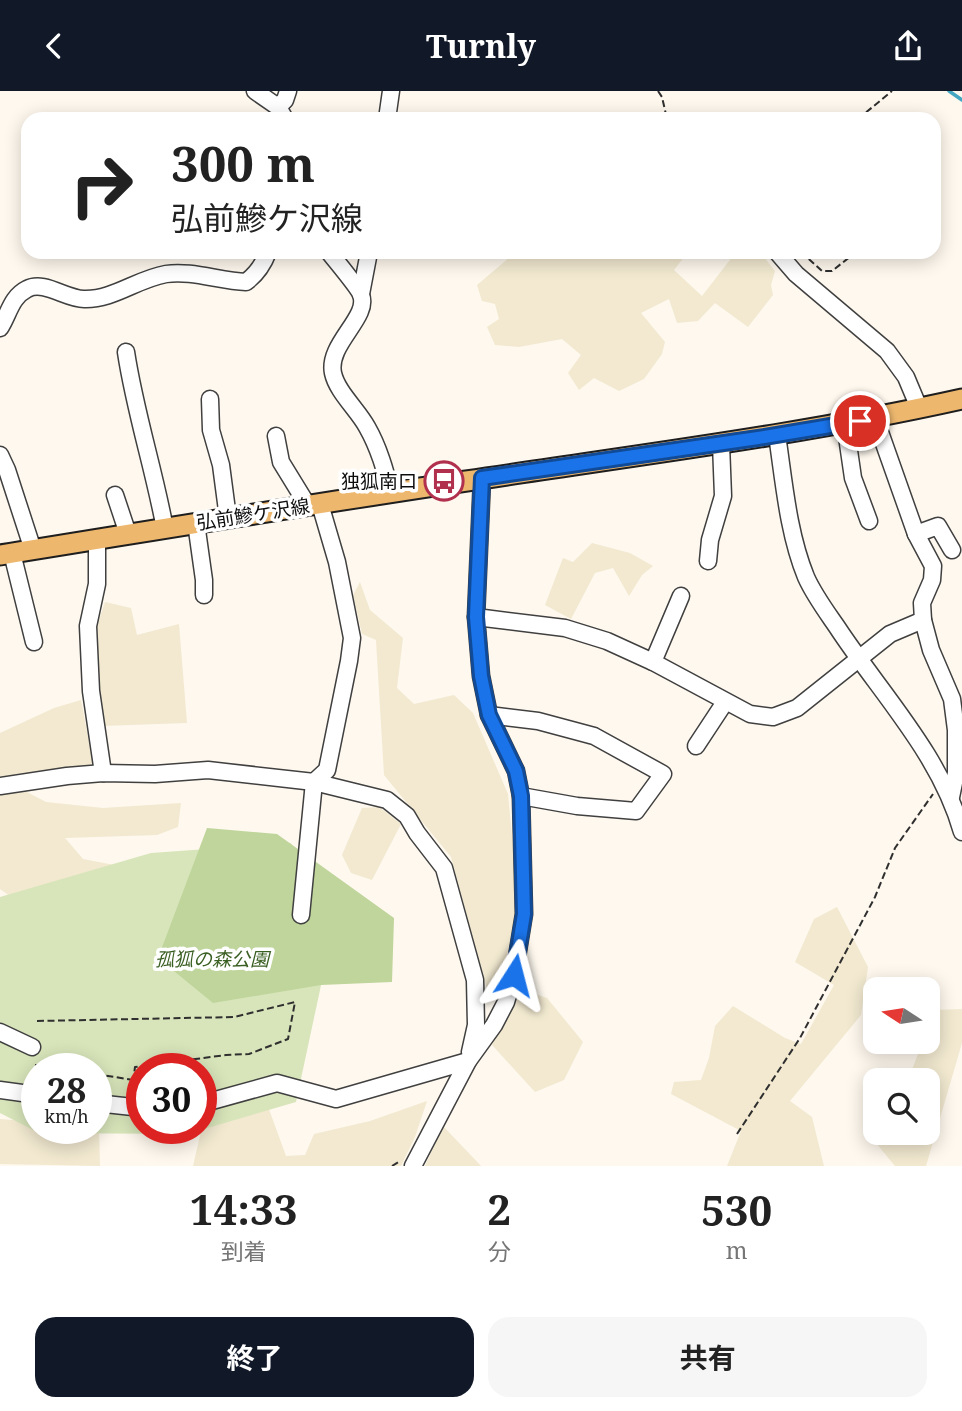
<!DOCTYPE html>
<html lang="ja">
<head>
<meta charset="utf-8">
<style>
  body { margin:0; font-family:"Noto Serif","Noto Sans JP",serif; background:#f6f6f6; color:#222; height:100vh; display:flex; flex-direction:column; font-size:26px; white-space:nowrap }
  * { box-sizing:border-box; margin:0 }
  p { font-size:23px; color:#767676 }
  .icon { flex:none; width:38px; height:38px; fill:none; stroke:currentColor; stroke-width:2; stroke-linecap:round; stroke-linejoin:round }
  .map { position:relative; height:1075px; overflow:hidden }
  .drawer { display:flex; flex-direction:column; background:#fff; flex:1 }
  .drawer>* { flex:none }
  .guide { position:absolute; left:21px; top:21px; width:920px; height:147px; border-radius:21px; box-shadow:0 4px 18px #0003; background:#fff; color:#222; overflow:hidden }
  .needle { width:46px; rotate:282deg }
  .tools { position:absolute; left:863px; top:886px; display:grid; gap:14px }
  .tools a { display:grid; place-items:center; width:77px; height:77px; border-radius:14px; background:#fff; box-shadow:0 4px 18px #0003; font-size:35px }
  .speed { position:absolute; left:21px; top:962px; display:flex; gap:14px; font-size:35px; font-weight:700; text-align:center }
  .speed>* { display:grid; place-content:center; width:91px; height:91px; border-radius:50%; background:#fff; box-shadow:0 4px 18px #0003; line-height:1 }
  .speed small { font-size:18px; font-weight:400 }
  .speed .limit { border:10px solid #d22; background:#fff; color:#111 }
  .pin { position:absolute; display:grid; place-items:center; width:60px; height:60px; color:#fff; margin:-30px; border:4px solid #fff; border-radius:50%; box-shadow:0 2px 7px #0007 }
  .me { position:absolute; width:77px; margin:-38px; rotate:9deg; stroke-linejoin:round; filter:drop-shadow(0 0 5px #0008) }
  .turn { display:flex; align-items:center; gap:24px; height:147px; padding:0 35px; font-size:32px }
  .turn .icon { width:91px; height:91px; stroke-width:2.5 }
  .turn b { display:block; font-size:49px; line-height:60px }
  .eta { display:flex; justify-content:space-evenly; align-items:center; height:119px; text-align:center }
  .eta b { font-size:42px; font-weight:700; line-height:49px }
  .action { display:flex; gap:14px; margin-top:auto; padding:14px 35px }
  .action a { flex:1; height:80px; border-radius:21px; background:#111827; color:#fff; font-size:28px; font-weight:700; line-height:80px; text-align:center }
  .action a+a { background:#f6f6f6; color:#222 }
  header { display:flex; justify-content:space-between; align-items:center; height:91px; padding:0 35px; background:#111827; color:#fff; font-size:32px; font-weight:700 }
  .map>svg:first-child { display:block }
  .farmland { fill:#f2e9d0 }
  .green { fill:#d8e5ba; fill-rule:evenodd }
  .forest { fill:#bfd59b }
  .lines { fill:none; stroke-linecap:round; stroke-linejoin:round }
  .stream { stroke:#43a6c2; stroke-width:3.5 }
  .minor-casing { stroke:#404040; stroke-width:19 }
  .major-casing { stroke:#1e1e1e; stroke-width:23 }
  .path { stroke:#2f2f2f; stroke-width:2; stroke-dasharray:7 3.5; stroke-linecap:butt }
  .minor { stroke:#fff; stroke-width:16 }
  .major { stroke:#edb76e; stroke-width:19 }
  .route-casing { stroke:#114b97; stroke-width:18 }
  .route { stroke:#1a73e8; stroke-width:12 }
  .labels { text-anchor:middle; stroke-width:7; stroke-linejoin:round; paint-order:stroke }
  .poi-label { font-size:19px; fill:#0d0d0d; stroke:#fff; text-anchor:end }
  .street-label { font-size:19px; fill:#0d0d0d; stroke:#fff }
  .park-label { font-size:19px; font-style:italic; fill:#3a5f22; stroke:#fff }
</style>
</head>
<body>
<header><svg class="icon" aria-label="back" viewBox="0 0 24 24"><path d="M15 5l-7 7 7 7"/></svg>Turnly<svg class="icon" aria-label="share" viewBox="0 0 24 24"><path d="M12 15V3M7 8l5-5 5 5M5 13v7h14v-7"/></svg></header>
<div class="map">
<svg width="962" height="1075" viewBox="0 0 962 1075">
  <rect width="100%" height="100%" fill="#fef8ee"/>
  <g class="farmland">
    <polygon points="516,161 688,161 674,179 702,205 736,161 760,161 775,180 771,194 773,204 748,236 715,212 698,230 677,232 669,208 641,222 665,251 662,263 644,288 619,300 594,287 579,299 568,282 581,264 562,248 519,256 495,254 487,236 499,228 495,213 482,210 477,194"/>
    <polygon points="592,452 630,462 653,475 642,484 629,505 613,477 595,482 571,528 545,514 563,467 573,471"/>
    <polygon points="360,491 370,519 403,547 397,597 414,613 454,604 473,622 508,703 518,809 501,892 487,898 451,766 384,684 376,549 362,543 353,504"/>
    <polygon points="105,511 131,517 137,544 179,533 187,632 102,635 96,538"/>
    <polygon points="81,609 93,673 0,687 0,642 54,617"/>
    <polygon points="25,700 46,711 103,717 181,712 178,736 157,744 65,747 83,768 151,781 17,810 0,798 0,704"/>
    <polygon points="379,716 401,733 372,789 351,782 342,764 362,717"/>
    <polygon points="837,816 868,876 861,924 790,1010 812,1026 824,1075 727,1075 741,1040 671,1003 674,991 701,989 709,967 715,935 733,915 785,947 801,953 834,894 795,871 814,828"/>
    <polygon points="520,898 547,907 583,951 564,989 535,1001 492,954"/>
    <polygon points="962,918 962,952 926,1075 895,1075 876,1052 881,1041 928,1041 928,989 908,989 923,950 928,950 928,938 935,919"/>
    <polygon points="266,1010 286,1065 305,1064 314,1043 370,1030 427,1010 415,1046 401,1075 193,1075 204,1027"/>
    <polygon points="0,1028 37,1031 37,1038 99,1037 100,1075 0,1073"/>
    <polygon points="443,1035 481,1075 425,1075"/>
  </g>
  <path class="green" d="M291,752L329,857L296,1011L187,1043L39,1042L0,1022V806L151,762ZM37,978H96V1038H37ZM142,978H201V1038H142Z"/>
  <polygon class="forest" points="207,737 277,743 394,827 392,891 321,894 213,912 158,867"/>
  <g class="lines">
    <polyline class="stream" points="949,0 962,9"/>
    <g class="minor-casing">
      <g id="minor">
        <polyline points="255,0 278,16 285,28"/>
        <polyline points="278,16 285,9 288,0"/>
        <polyline points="387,28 391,0"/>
        <path d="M329,161C335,169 359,197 361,204C370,226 327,253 333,282C337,301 358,319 367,336C379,357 385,379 391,402"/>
        <polyline points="777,161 796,183 887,260 906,286 919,317"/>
        <polyline points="361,203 369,161"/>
        <path d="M0,237C9,223 11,206 27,198C44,189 66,208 84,208C113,209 137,188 166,183C191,179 220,190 246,191C257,183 263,174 268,161"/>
        <path d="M126,261C135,321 154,378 165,438"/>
        <polyline points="210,308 211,339 221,374 228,427"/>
        <polyline points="875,327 916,443 933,475 932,489 922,512 923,529 931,559 952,608 956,639 956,682 951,706"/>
        <polyline points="845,332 853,387 869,430"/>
        <path d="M777,344C784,391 788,442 806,486C814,504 826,520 837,536C881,603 940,663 962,741"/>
        <polyline points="276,345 281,371 308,415"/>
        <polyline points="0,364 7,379 33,459"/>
        <polyline points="115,404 128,443"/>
        <polyline points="196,432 204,489 204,504"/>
        <polyline points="916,443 938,435 952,459"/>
        <polyline points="97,448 97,493 88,535 91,600 103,682"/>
        <polyline points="12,462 34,551"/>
        <polyline points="708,470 710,449 723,405 721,353"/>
        <polyline points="476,526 565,537 607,550 653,571 750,623 773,626 797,617 890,543 923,529"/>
        <polyline points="653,571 681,505"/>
        <polyline points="489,624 538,630 594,645 663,683 636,720 577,715 521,705"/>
        <polyline points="696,655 725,611"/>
        <polyline points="0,695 67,685 103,682 155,683 208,679 314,691 387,709 407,725 417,742 444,777 475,889 476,934 470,961"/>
        <polyline points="301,824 314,691 327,679 349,570 352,547 337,471 320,413"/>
        <polyline points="0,941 32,956"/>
        <polyline points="0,999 37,1004"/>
        <polyline points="96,1012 142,1017"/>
        <polyline points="201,1013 277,992 336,1008 468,970"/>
        <polyline points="413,1075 468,970 494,934 506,911 514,884 524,823 521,705 516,680 489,624 481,585 476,526 482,387"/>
      </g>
    </g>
    <g class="major-casing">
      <path id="major" d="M0,464C162,438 324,411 487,387C646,363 805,343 962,308"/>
    </g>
    <g class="path">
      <polyline points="658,0 662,6 667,28"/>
      <polyline points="858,28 892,0"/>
      <polyline points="801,161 822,180 832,180 856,161"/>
      <polyline points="37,930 234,926 295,911 288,948 249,963 226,964 135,976 132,999 142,998"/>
      <polyline points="35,974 63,978"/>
      <polyline points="96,983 133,989"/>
      <polyline points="201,990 210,989"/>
      <polyline points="737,1043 800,947 875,806 895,757 933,703"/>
      <polyline points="392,1075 400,1070"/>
    </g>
    <use href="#minor" class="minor"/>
    <use href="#major" class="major"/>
  </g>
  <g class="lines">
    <g class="route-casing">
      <polyline id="route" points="514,884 524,823 521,705 516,680 489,624 481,585 476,526 482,387 758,347 860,330"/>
    </g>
    <use href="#route" class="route"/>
  </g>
  <defs>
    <g id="bus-ring" transform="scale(2.0125)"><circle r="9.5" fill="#fff" stroke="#b1304e" stroke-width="1.5"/><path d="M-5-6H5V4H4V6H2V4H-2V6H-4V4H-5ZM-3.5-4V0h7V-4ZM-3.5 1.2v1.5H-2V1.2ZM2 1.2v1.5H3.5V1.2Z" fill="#b1304e"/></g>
  </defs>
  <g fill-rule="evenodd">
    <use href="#bus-ring" x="444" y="390"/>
  </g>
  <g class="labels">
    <g class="poi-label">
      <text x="417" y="397">独狐南口</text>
    </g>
    <g class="street-label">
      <text transform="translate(253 423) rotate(-9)" y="7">弘前鰺ケ沢線</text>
    </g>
    <g class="park-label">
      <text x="212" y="875">孤狐の森公園</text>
    </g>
  </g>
</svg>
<div class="tools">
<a><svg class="needle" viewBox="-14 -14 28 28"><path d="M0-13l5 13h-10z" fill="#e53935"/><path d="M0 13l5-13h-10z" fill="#767676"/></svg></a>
<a><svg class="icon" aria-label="search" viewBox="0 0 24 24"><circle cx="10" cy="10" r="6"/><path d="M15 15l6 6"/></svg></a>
</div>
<div class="speed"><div>28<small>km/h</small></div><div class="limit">30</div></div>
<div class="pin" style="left:860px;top:330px;background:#d93025"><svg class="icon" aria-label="arrive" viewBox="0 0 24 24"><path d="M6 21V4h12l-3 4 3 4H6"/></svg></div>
<svg class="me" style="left:514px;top:884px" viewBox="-20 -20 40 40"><path d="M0-17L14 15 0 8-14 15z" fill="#1a73e8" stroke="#fff" stroke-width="4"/></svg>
<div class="guide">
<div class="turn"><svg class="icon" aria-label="right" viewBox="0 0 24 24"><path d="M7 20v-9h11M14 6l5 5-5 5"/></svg><div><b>300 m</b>弘前鰺ケ沢線</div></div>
</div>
</div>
<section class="drawer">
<div class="eta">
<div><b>14:33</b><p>到着</p></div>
<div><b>2</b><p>分</p></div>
<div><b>530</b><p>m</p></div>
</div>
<div class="action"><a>終了</a><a>共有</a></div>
</section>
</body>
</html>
